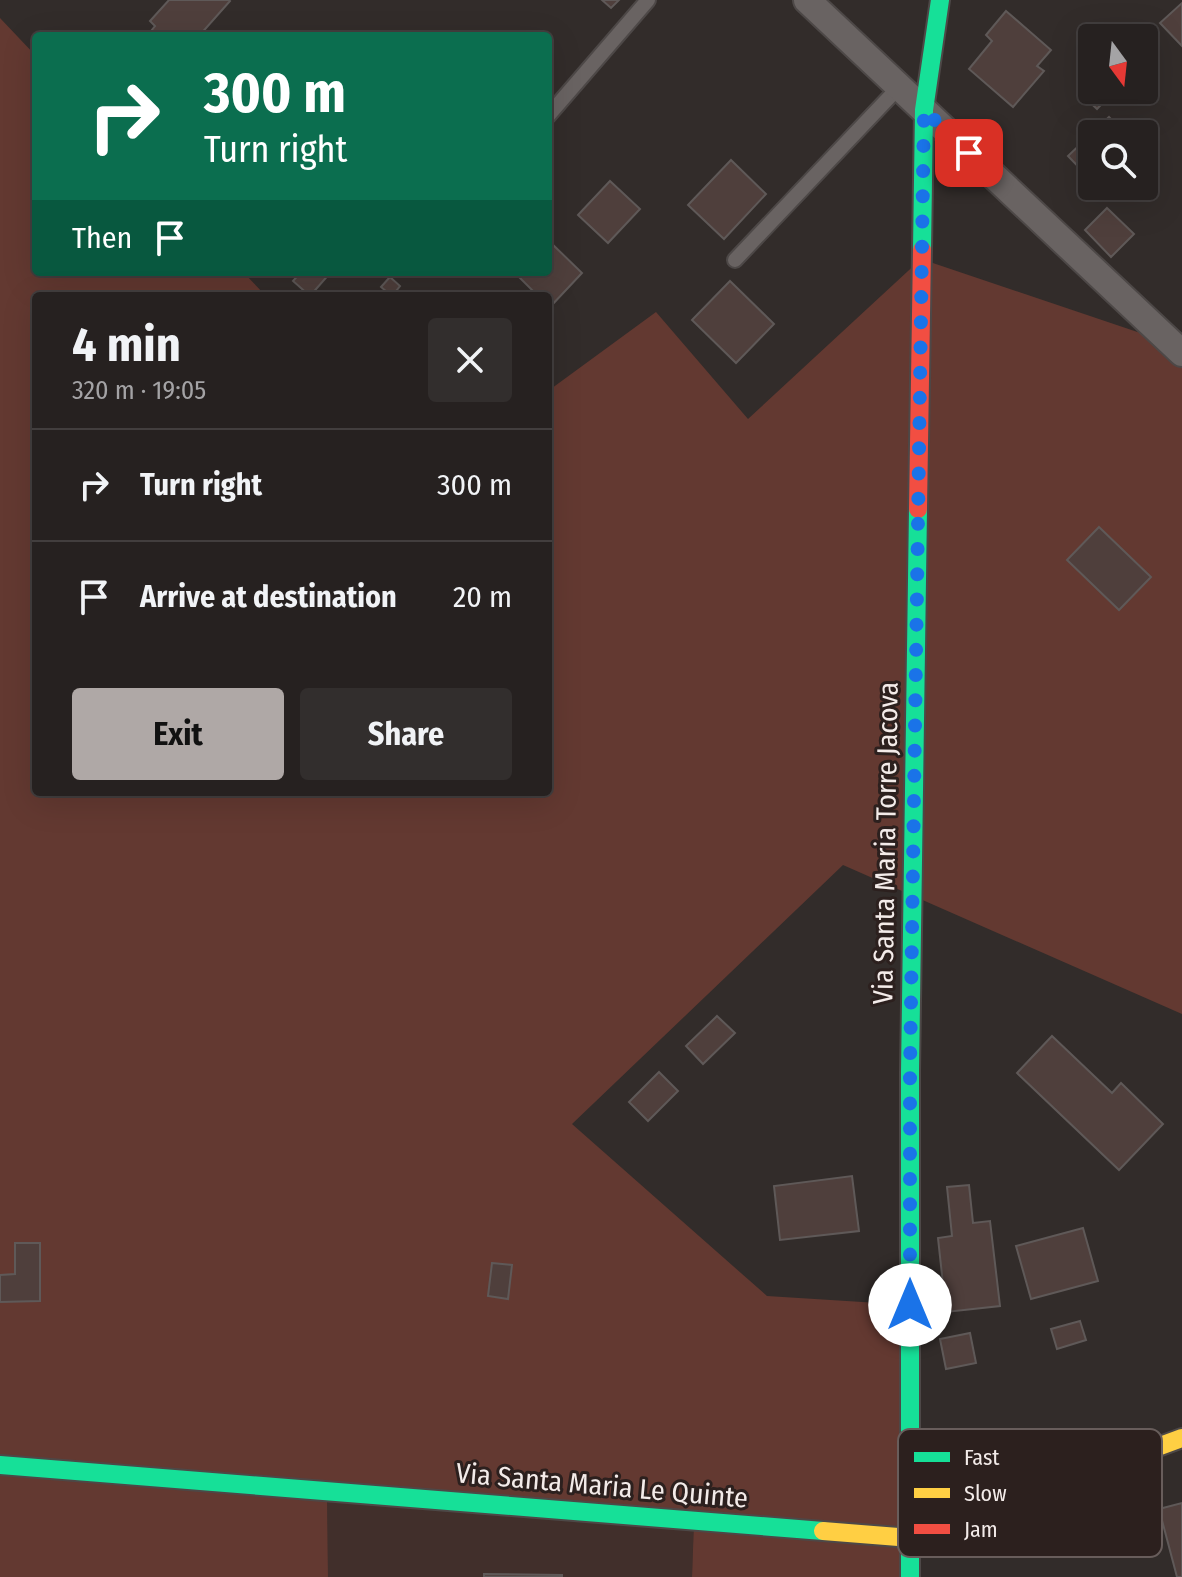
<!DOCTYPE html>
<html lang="en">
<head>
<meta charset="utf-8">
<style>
  body { margin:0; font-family:"Fira Sans Condensed",sans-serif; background:#322e2d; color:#f1f3f6; height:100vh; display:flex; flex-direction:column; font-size:30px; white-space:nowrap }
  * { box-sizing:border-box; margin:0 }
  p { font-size:26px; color:#a4a3a5 }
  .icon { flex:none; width:44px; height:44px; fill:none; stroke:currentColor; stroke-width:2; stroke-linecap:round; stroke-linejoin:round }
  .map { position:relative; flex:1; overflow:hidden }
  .drawer { position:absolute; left:32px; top:292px; width:520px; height:504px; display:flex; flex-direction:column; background:#262120; border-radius:8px; box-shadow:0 8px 32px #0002,0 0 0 2px #423e3e }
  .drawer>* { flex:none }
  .hud { position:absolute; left:32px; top:32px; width:520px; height:244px; border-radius:8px; box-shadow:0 8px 32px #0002,0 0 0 2px #423e3e; background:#0b6e4f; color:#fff; overflow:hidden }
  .needle { width:52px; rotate:165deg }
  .buttons { position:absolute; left:1078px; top:24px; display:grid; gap:16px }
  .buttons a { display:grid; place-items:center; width:80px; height:80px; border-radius:8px; background:#262120; box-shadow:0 8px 32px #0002,0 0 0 2px #423e3e; font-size:40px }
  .pin { position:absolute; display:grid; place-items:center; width:68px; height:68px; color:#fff; margin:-34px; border-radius:16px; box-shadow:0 4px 12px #0006 }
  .me { position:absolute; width:88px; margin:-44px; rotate:0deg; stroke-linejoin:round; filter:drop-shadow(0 0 6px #0008) }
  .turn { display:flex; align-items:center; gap:28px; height:168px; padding:0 40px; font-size:36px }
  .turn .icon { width:104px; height:104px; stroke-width:2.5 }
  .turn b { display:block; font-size:56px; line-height:68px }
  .then { display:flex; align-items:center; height:76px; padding:0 40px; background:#0003; gap:16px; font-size:30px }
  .round { display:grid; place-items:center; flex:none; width:84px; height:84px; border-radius:8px; background:#322e2d }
  .overview { display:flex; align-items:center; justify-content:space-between; height:136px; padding:0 40px }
  h1 { font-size:48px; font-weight:700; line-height:60px }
  .button { display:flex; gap:16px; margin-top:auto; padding:16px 40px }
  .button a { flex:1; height:92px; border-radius:8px; background:#afa8a6; color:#111; font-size:32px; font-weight:700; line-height:92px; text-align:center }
  .button a+a { background:#322e2d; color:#f1f3f6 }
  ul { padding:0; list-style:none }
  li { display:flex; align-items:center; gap:24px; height:112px; padding:0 40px; border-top:2px solid #423e3e }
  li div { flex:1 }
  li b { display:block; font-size:30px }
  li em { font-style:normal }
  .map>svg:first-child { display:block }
  .built { fill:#412f2b }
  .green { fill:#633931 }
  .building { fill:#4f3f3c; stroke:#5f5958; stroke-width:2 }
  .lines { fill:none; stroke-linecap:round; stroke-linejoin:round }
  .lane-casing { stroke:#4d4847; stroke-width:18 }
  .street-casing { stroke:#4d4847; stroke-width:30 }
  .fast-casing { stroke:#4d4847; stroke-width:22 }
  .slow-casing { stroke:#4d4847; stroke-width:22 }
  .jam-casing { stroke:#4d4847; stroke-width:22 }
  .lane { stroke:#696362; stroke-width:14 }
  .street { stroke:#696362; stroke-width:26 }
  .fast { stroke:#16e098; stroke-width:18 }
  .slow { stroke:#ffcf43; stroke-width:18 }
  .jam { stroke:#f24e42; stroke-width:18 }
  .route { stroke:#1a73e8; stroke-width:14; stroke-dasharray:0 25.2 }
  .labels { text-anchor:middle; stroke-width:6; stroke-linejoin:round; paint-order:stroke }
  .street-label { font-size:28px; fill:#f3ebe9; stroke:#2c201e }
  .key { fill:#2c201e; stroke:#685d5b; stroke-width:2 }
  .key-label { font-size:22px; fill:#f3ebe9 }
</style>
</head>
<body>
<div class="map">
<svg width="1182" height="1577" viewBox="0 0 1182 1577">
  <rect width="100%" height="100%" fill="#322c2a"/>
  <polygon class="built" points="327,1491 694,1520 692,1577 328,1577"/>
  <polygon class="green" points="0,18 36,56 36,272 243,272 266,296 36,296 36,792 548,792 548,391 656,312 748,419 921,259 1173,344 1182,335 1182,1014 843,865 572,1124 767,1296 910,1305 913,1577 692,1577 694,1521 327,1492 328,1577 0,1577"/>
  <g class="building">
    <polygon points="169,0 229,0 230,1 199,36 147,36 155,26 150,21"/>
    <polygon points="602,0 619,0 611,8"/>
    <polygon points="1182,3 1182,46 1160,23"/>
    <polygon points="1006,11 1051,50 1037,66 1044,71 1013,107 969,69 992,41 986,35"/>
    <polygon points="1092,78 1092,90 1110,90 1113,92 1097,109 1079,92"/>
    <polygon points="1109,117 1125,134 1092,134 1092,181 1068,156"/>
    <polygon points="731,160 766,194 724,239 688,205"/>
    <polygon points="610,181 640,209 608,243 578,215"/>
    <polygon points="1107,208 1134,234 1111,257 1085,230"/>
    <polygon points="548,240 582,273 550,307 548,296 538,296 514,272 548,272"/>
    <polygon points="301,272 331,272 310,296 293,281"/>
    <polygon points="390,277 400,286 392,296 381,287"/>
    <polygon points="730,281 774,324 736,363 692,320"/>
    <polygon points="1099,527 1151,577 1119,610 1067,560"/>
    <polygon points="717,1016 735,1033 703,1064 686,1046"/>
    <polygon points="1052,1036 1112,1093 1121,1083 1163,1124 1119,1170 1017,1073"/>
    <polygon points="659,1072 678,1091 648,1121 629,1102"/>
    <polygon points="852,1176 859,1231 780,1240 774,1186"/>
    <polygon points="969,1185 973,1223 990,1221 1000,1306 946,1312 938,1238 952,1236 947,1187"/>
    <polygon points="1083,1228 1098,1281 1031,1299 1016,1246"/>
    <polygon points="15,1243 40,1243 40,1301 0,1302 0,1275 15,1274"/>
    <polygon points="492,1263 512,1265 508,1299 488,1296"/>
    <polygon points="1080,1321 1086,1340 1057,1349 1051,1329"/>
    <polygon points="970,1333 976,1363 946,1369 940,1339"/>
    <polygon points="1182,1503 1182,1577 1177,1577 1159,1509"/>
    <polygon points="484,1574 562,1575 562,1577 484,1577"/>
  </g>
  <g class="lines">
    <g class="lane-casing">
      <g id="lane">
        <polyline points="548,116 648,0"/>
        <polyline points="735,260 899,87"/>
      </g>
    </g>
    <g class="street-casing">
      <polyline id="street" points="807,0 1182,353"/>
    </g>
    <g class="fast-casing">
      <g id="fast">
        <polyline points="922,250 924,110 940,0"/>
        <polyline points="0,1465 823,1531"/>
        <polyline points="910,1577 910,1072 918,509"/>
      </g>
    </g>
    <g class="slow-casing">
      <polyline id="slow" points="823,1531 911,1538 1182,1438"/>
    </g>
    <g class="jam-casing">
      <polyline id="jam" points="918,509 922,250"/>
    </g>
    <use href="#lane" class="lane"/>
    <use href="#street" class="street"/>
    <use href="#fast" class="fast"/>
    <use href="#slow" class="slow"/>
    <use href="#jam" class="jam"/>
  </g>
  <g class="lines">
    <polyline class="route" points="910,1305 910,1072 924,110 969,153"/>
  </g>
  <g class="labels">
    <g class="street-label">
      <text transform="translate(885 843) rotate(-89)" y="10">Via Santa Maria Torre Jacova</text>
      <text transform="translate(602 1485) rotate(5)" y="10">Via Santa Maria Le Quinte</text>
    </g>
  </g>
  <rect x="898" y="1429" width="264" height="128" rx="12" class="key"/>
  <rect x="914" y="1452" width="36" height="10" fill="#16e098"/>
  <rect x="914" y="1488" width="36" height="10" fill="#ffcf43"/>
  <rect x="914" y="1524" width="36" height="10" fill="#f24e42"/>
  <g class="key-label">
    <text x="964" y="1465">Fast</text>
    <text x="964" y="1501">Slow</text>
    <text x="964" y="1537">Jam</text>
  </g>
</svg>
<div class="buttons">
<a><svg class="needle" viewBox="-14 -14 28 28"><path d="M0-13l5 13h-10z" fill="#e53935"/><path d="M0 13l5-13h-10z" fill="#a4a3a5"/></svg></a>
<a><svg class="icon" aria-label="search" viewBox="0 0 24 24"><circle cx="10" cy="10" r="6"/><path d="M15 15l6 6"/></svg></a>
</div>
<div class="pin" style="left:969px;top:153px;background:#d93025"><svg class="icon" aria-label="arrive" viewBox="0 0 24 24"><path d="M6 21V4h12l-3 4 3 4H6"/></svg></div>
<svg class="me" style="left:910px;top:1305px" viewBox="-20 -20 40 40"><circle r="19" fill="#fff"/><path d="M0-13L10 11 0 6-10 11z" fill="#1a73e8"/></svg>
<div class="hud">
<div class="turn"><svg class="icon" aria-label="right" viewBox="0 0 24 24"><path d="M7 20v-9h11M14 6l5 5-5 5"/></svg><div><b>300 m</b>Turn right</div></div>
<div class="then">Then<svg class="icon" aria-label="arrive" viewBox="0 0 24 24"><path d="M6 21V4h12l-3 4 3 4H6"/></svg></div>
</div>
<section class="drawer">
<div class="overview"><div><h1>4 min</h1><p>320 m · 19:05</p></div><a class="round"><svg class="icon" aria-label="close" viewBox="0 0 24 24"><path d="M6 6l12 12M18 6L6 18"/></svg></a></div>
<ul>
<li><svg class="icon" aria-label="right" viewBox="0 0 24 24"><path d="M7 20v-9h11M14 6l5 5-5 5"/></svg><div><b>Turn right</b></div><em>300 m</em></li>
<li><svg class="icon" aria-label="arrive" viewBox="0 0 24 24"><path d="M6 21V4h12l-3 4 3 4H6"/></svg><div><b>Arrive at destination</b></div><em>20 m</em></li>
</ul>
<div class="button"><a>Exit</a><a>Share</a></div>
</section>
</div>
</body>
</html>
